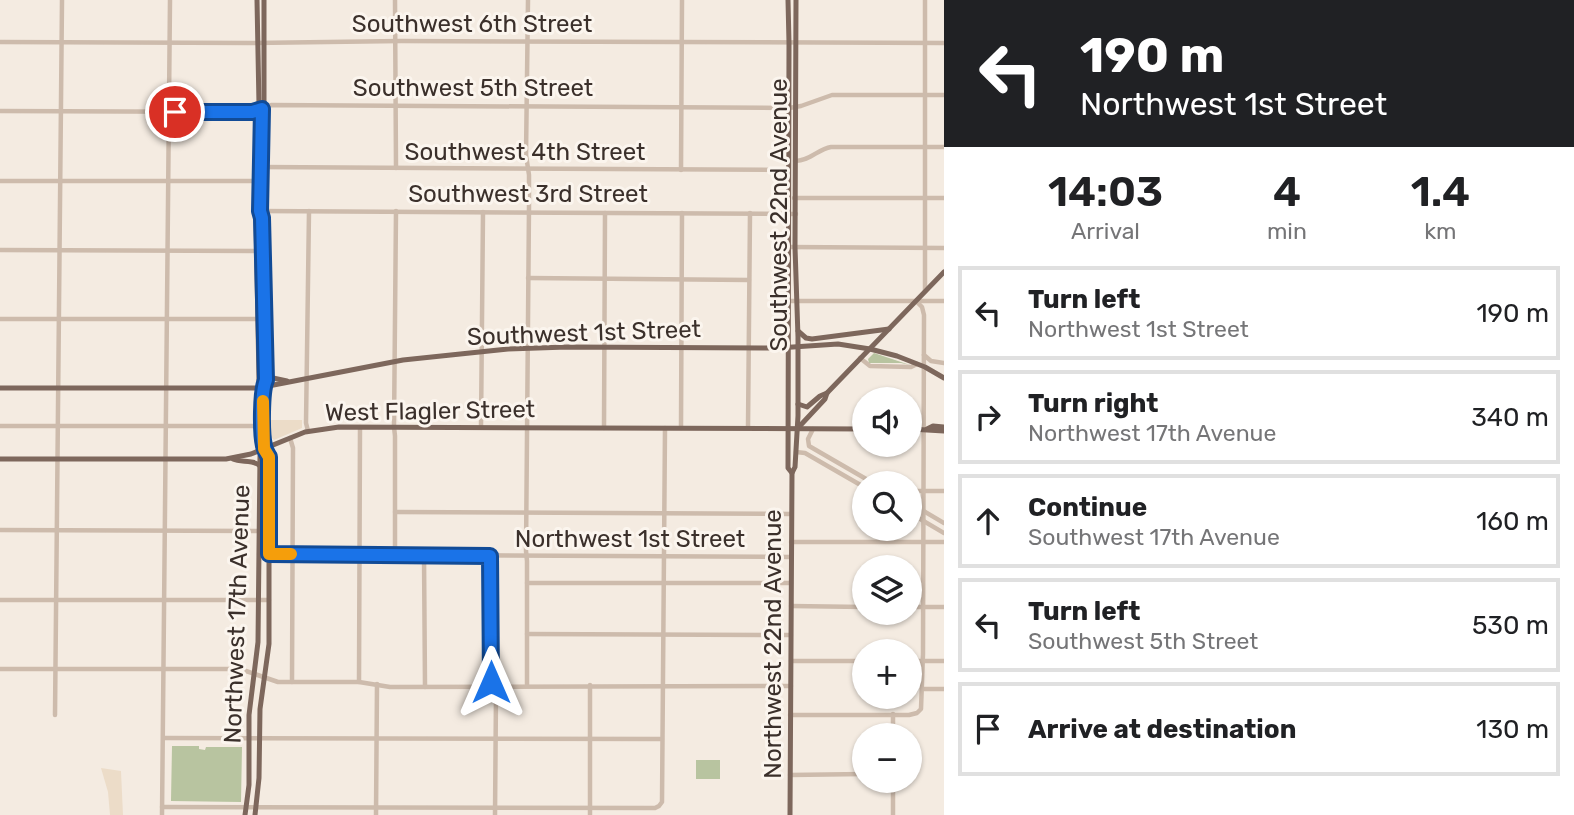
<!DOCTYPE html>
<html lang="en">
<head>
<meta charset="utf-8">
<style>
  body { margin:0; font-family:Rubik,sans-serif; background:#f2f2f2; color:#202124; height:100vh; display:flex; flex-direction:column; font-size:26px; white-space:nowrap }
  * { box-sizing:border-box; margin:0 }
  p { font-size:23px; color:#757577 }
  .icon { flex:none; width:38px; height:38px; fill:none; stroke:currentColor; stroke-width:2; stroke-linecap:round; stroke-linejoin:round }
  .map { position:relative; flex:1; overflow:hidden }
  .details { display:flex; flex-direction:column; background:#fff; width:630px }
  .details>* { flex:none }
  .guide { background:#202124; color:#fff; overflow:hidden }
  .controls { position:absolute; left:852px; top:387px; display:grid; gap:14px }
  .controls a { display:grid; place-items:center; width:70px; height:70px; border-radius:50%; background:#fff; box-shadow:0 2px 5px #0004; font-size:35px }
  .pin { position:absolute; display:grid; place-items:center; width:60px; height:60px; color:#fff; margin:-30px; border:4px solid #fff; border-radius:50%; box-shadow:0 2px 7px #0007 }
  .me { position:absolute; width:77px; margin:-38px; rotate:0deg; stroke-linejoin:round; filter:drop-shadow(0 0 5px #0008) }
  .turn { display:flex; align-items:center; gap:24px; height:147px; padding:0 21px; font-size:32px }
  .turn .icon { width:91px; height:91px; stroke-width:2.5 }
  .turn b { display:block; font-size:49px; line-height:60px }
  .eta { display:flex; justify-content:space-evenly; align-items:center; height:119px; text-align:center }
  .eta b { font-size:42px; font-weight:600; line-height:49px }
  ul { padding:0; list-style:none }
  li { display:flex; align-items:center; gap:21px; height:94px; margin:0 14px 10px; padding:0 7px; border:4px solid #e0e0e0; border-radius:0px }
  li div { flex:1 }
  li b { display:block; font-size:26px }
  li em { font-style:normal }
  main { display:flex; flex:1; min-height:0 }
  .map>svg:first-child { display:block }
  .green { fill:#b8c4a0 }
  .plaza { fill:#ecdcc8 }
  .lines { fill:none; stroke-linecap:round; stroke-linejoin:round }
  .minor { stroke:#cdbbac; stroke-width:4.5 }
  .major { stroke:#7d675c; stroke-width:5 }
  .route-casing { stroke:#114b97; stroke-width:18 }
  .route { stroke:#1a73e8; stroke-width:12 }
  .slow { stroke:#f59e0b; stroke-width:12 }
  .labels { text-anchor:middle; stroke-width:6; stroke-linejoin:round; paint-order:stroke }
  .street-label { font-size:24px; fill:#3b302b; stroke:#fbf5ee }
</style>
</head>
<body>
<main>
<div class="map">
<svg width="944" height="815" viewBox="0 0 944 815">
  <rect width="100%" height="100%" fill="#f4ebe1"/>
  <g class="green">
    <polygon points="874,353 910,365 901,363 869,363 868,359"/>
    <polygon points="172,746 199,746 199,749 205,750 206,747 242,747 241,802 171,801"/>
    <rect x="696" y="760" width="24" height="19"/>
  </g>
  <g class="plaza">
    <polygon points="271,420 302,420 302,428 274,440 271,437"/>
    <polygon points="101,768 121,771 123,815 110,815 108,792"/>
  </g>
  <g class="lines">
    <g class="minor">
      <polyline points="395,0 396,168"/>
      <polyline points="0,42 252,43 401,41 944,43"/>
      <polyline points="0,111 252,112 271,105 789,108 801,106 832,95 944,95"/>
      <path d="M795,161C810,161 818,149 831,147H944"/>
      <polyline points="261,167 788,170"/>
      <polyline points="681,170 682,0"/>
      <polyline points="0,181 261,181"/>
      <polyline points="794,198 944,198"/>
      <polyline points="260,211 796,214"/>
      <polyline points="788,247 944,248"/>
      <polyline points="0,250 256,251"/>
      <polyline points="528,278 749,280"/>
      <polyline points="925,291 925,0"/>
      <polyline points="789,301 944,301"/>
      <polyline points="0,319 258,319"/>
      <polyline points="924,355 931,361 944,363"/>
      <polyline points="860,358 870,366 911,367 917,364"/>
      <polyline points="0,426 263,426"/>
      <polyline points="481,427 483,212"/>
      <polyline points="604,428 605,213"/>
      <polyline points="681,428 682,213"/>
      <polyline points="748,428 750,213"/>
      <polyline points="813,429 808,439 809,446 873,483"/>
      <polyline points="308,431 306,423 309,211"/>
      <polyline points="290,438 293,448 292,682"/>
      <polyline points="796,452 805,453 864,487"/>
      <polyline points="910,491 944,491"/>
      <polyline points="910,503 944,523"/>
      <polyline points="395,512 791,514"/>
      <polyline points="910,513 944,533"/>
      <polyline points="0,530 269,531"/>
      <polyline points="791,542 944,542"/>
      <polyline points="259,554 791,557"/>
      <polyline points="395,555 395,436 394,427 396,211"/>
      <polyline points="424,555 425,687"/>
      <polyline points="490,556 491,682 496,694 495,815"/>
      <polyline points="527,583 791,583"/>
      <polyline points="0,600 269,600"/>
      <polyline points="791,606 864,607"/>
      <polyline points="910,607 944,607"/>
      <polyline points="527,634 791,635"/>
      <polyline points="791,661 864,661"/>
      <polyline points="910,661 944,661"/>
      <polyline points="0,669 231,669 246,671 278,682 359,682 390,687 791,686"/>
      <polyline points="359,682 360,427"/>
      <polyline points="527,685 527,561 526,551 529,206 529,175 526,155 528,0"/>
      <polyline points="590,685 590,815"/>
      <polyline points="922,689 944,689"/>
      <polyline points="55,715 62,0"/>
      <polyline points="790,715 909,715 917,713 921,709 923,654 924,315 922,307 916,301"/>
      <polyline points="893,735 893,714"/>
      <polyline points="164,738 662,739"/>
      <polyline points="790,775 864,774"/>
      <polyline points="893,780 893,815"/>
      <polyline points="162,807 655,808 659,806 662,802 665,428"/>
      <polyline points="162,815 170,0"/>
      <polyline points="376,815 377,684"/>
    </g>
    <g class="major">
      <polyline points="788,0 789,43 788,468 792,473 790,815"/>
      <polyline points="262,109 264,105 264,0"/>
      <polyline points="260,211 262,218 266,380 262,388"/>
      <polyline points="798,331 806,338 812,339 889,329"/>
      <polyline points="266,372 273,378 287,381"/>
      <polyline points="0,388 258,388 403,360 508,349 567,347 778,348 838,344 870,349 897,356 925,367 944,378"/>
      <polyline points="798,404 807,407 820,396 827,393"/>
      <polyline points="797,429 825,399 827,393 944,272"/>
      <polyline points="910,429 944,431"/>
      <polyline points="927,429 933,426 944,427"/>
      <polyline points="0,459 226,459 251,454 305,432 339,427 864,429"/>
      <path d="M233,459C241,463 253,459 260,466"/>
      <polyline points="792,473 795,467 798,416 798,337 795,247 796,0"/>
      <polyline points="245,815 249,785 249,715 258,642 260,456 264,449"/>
      <polyline points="255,815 259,778 260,709 269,644 269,457 264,449 262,388 259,380 256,218 260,211 262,109 259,105 257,0"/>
    </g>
  </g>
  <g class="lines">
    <g class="route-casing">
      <path id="route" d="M175,112H252L262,109L260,211L262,218L266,380C261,391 261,433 264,446C265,451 266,452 269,457V554L490,556L491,682"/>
    </g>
    <use href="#route" class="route"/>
    <polyline class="slow" points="263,401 264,449 269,457 269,554 291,554"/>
  </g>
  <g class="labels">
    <g class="street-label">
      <text x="472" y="32">Southwest 6th Street</text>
      <text x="473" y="96">Southwest 5th Street</text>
      <text x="525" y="160">Southwest 4th Street</text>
      <text x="528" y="202">Southwest 3rd Street</text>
      <text transform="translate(779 215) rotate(-90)" y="8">Southwest 22nd Avenue</text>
      <text transform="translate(584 333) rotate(-2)" y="8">Southwest 1st Street</text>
      <text transform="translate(430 411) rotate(-1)" y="8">West Flagler Street</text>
      <text x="630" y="547">Northwest 1st Street</text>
      <text transform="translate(237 614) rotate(-88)" y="8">Northwest 17th Avenue</text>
      <text transform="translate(773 644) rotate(-90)" y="8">Northwest 22nd Avenue</text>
    </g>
  </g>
</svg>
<div class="controls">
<a><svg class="icon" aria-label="sound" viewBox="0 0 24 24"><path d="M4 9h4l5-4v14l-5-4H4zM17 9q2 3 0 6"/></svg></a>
<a><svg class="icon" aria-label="search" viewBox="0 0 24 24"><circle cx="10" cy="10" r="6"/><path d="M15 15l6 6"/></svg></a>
<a><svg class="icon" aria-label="layers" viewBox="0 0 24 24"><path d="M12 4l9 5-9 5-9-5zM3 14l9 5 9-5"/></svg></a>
<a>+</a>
<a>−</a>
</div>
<div class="pin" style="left:175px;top:112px;background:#d93025"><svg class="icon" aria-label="arrive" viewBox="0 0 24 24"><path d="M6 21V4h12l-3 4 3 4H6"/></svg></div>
<svg class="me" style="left:491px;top:682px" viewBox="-20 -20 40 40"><path d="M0-17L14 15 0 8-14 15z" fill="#1a73e8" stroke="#fff" stroke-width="4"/></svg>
</div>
<section class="details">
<div class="guide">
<div class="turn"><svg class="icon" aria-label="left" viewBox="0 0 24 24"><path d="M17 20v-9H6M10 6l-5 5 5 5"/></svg><div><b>190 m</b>Northwest 1st Street</div></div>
</div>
<div class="eta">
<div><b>14:03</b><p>Arrival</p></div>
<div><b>4</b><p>min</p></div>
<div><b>1.4</b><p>km</p></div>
</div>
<ul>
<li><svg class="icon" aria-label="left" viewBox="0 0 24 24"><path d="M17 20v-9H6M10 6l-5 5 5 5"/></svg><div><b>Turn left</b><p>Northwest 1st Street</p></div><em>190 m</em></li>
<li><svg class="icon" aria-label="right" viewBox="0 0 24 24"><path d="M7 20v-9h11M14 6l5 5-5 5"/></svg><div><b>Turn right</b><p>Northwest 17th Avenue</p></div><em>340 m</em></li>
<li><svg class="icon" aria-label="ahead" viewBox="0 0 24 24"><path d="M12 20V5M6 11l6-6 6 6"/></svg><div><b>Continue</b><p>Southwest 17th Avenue</p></div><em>160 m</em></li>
<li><svg class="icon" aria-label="left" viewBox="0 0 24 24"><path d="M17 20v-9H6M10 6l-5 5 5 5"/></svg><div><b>Turn left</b><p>Southwest 5th Street</p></div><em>530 m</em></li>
<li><svg class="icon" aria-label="arrive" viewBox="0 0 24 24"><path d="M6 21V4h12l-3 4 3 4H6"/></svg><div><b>Arrive at destination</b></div><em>130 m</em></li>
</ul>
</section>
</main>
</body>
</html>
